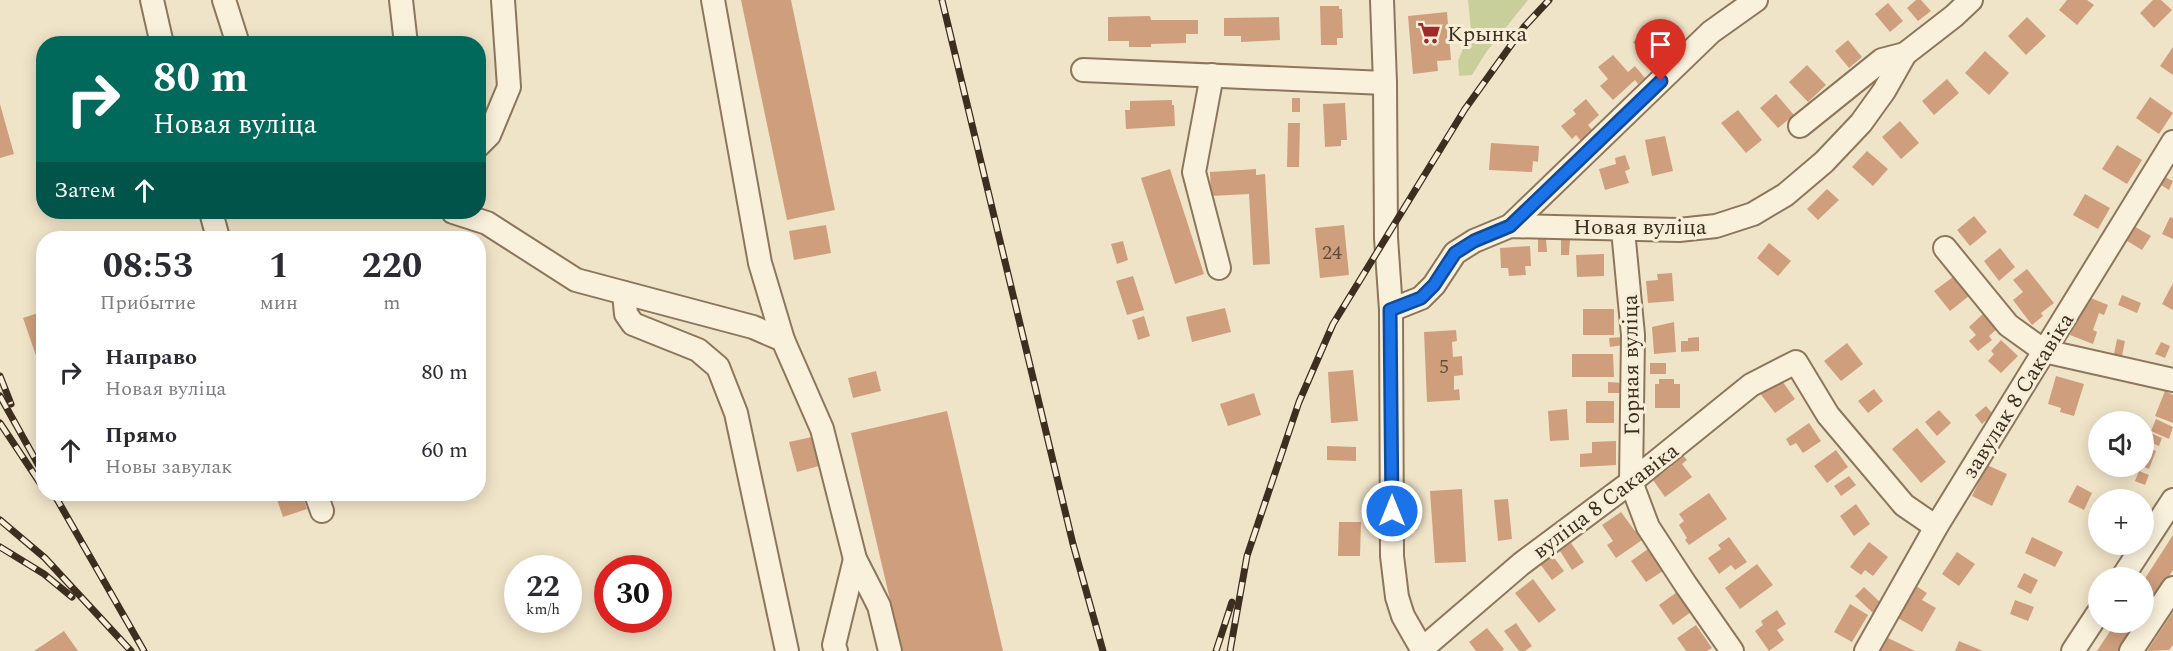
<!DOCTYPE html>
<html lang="ru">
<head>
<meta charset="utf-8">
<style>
  body { margin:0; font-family:Spectral,serif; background:#f7f7f7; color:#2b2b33; height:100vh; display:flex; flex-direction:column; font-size:22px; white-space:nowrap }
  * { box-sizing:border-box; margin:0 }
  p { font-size:20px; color:#7c7c81 }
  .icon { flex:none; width:33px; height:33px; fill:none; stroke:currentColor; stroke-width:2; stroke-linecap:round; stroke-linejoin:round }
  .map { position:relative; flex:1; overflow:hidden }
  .drawer { position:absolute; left:36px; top:231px; width:450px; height:270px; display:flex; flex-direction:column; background:#fff; border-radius:24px; box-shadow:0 3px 15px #0003 }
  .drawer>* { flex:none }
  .hud { position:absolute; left:36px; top:36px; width:450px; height:183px; border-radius:24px; box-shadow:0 3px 15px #0003; background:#00695c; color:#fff; overflow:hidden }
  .buttons { position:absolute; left:2088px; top:411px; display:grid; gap:12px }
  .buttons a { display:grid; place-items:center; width:66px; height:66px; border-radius:50%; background:#fff; box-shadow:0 3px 15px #0003; font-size:30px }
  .speed { position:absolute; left:504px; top:555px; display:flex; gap:12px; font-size:30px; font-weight:700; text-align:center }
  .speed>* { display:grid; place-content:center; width:78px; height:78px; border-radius:50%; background:#fff; box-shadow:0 3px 15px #0003; line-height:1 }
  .speed small { font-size:15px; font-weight:400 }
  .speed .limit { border:9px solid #d22; background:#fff; color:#111 }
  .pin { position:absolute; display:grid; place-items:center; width:51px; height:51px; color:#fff; margin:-62px -26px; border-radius:50% 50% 50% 0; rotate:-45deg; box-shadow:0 0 6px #0007 }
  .pin .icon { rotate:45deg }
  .me { position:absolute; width:66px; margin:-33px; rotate:0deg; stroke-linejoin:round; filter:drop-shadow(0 0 4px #0008) }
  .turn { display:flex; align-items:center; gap:21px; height:126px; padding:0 18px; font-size:27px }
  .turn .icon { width:78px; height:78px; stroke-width:2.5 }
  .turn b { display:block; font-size:42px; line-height:51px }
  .then { display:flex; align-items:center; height:57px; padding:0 18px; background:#0003; gap:12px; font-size:22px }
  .eta { display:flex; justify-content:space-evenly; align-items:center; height:102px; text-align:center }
  .eta b { font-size:36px; font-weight:700; line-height:42px }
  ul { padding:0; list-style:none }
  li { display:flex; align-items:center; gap:18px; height:78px; padding:0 18px }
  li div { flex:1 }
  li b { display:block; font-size:22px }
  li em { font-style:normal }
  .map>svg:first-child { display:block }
  .green { fill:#c9cf9b }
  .building { fill:#cf9f7d }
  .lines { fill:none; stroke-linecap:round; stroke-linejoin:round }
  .minor-casing { stroke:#8d765c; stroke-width:26 }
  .minor { stroke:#faf1dc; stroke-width:22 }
  .rail-casing { stroke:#3d2e20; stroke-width:7 }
  .rail { stroke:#f7eed8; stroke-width:4.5; stroke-dasharray:14; stroke-linecap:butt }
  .route-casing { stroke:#114b97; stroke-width:15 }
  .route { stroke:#1a73e8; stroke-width:10 }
  .labels { text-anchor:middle; stroke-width:6; stroke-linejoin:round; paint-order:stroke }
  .number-label { font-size:20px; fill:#624a37 }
  .poi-label { font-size:22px; fill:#3d2e20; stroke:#f7eed8; text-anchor:start }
  .street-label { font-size:22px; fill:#3d2e20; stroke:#f7eed8 }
</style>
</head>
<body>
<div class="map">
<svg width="2173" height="651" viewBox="0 0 2173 651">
  <rect width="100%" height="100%" fill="#f0e4c8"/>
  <polygon class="green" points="1468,0 1528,0 1487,51 1472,75 1459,76 1458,61 1471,30"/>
  <g class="building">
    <polygon points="741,0 791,0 835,210 787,220"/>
    <polygon points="1916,0 1921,0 1931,11 1918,21 1907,8"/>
    <polygon points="2067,0 2087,0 2094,5 2077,25 2059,10"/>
    <polygon points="2153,0 2161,0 2172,10 2154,28 2140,13"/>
    <polygon points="1888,3 1903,21 1890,32 1875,14"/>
    <polygon points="1320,6 1339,6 1339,9 1342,9 1343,38 1337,38 1337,45 1321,45"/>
    <polygon points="1447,12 1451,60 1437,61 1438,71 1413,74 1408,16"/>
    <polygon points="1150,16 1151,20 1198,20 1198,34 1186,34 1186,43 1151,44 1151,47 1129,47 1129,41 1108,41 1108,17"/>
    <polygon points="1279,17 1280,40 1241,42 1241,36 1224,36 1224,18"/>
    <polygon points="2027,17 2046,36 2026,55 2008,36"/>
    <polygon points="1667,22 1678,36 1671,42 1660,28"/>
    <polygon points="1651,27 1669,48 1651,63 1633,42"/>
    <polygon points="1848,40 1862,57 1849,68 1835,51"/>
    <polygon points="2173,47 2173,75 2160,66"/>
    <polygon points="1985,51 2009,73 1989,95 1965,73"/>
    <polygon points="1613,55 1628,72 1635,66 1645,78 1638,84 1635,80 1613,100 1600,86 1608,79 1598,67"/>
    <polygon points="1807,65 1826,85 1808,102 1789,82"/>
    <polygon points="1947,79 1959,93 1934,115 1922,101"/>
    <polygon points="1776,94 1794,115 1778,128 1760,108"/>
    <polygon points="2150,97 2173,113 2159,134 2136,118"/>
    <rect x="1292" y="98" width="8" height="14"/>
    <polygon points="1586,99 1599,115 1588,125 1594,132 1582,142 1576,135 1572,139 1561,126 1576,114 1573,110"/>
    <polygon points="1172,100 1172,105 1174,105 1175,126 1126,129 1125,110 1130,110 1130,101"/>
    <polygon points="1345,103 1347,140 1341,140 1341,146 1325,147 1323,104"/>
    <polygon points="0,104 14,154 0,158"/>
    <polygon points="1738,110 1762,140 1746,153 1721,123"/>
    <polygon points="1900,121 1919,143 1901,159 1882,137"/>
    <polygon points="1288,123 1300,123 1299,167 1287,167"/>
    <polygon points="1665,136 1673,171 1652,176 1645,140"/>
    <polygon points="1491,143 1539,146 1538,162 1533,161 1532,172 1489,170"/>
    <polygon points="2117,145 2142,160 2127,184 2102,169"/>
    <polygon points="1867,151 1888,169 1873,186 1852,167"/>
    <polygon points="1625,155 1630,169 1625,171 1629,183 1605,190 1599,169 1616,164 1615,158"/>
    <polygon points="1170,169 1204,274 1175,284 1141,178"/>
    <polygon points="1256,169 1256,175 1265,174 1270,264 1253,265 1249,194 1211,196 1210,172"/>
    <polygon points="2165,177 2173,181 2169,190 2161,185"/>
    <polygon points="1827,189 1839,200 1818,220 1807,209"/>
    <polygon points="2085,194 2110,208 2098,229 2073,215"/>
    <polygon points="1974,216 1987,232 1970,246 1957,230"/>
    <polygon points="2170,217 2173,218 2173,239 2162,234"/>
    <polygon points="826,225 831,253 794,260 789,231"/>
    <polygon points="1344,225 1349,275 1320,278 1315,228"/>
    <polygon points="2132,225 2151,236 2142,250 2124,239"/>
    <polygon points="1538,237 1546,237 1547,252 1538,252"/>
    <polygon points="1561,239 1570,239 1569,255 1561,255"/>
    <polygon points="1123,241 1128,260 1117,264 1111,244"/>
    <polygon points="1769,243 1791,261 1778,276 1757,258"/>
    <polygon points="1530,246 1531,266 1525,266 1526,275 1509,276 1508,268 1501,268 1500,248"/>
    <polygon points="2000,248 2015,267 1999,281 1984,261"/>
    <polygon points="1604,254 1604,276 1577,277 1576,255"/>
    <polygon points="2027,269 2054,303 2041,313 2043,316 2032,325 2013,300 2023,292 2013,280"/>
    <polygon points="1672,273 1674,301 1648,303 1646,281 1658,280 1657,274"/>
    <polygon points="1133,276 1144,310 1127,315 1116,281"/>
    <polygon points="1953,277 1969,296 1950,311 1934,291"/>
    <polygon points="2173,283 2173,310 2162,304"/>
    <polygon points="2122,295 2141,303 2137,313 2118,305"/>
    <polygon points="2086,296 2108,305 2104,315 2099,313 2093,330 2097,332 2093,344 2070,335"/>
    <polygon points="1225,308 1231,332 1192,342 1186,317"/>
    <rect x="1583" y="309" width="31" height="26"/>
    <polygon points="44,311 44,376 43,376 23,318"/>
    <polygon points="1985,312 1998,328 1989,336 1992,340 1978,351 1969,341 1976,335 1969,327"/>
    <polygon points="1144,316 1150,336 1138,340 1132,320"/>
    <polygon points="1674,322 1676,352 1654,354 1652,327"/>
    <polygon points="1456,330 1457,341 1452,342 1453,357 1462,356 1463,375 1454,376 1454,390 1459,389 1460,400 1427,402 1424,332"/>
    <polygon points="1623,337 1623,345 1610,347 1609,338"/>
    <polygon points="1699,337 1699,351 1681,352 1681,341 1688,341 1688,338"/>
    <polygon points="2117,339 2125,341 2122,356 2114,354"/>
    <polygon points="2001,340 2018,356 2001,373 1988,361 1994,354 1991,351"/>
    <polygon points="2161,342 2170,346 2165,358 2155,354"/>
    <polygon points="1847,343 1863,364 1841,381 1824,361"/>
    <polygon points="1572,354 1613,354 1614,377 1572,377"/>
    <rect x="1650" y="363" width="16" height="11"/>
    <polygon points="1353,370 1358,421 1331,423 1328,372"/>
    <polygon points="876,371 881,391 853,398 848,378"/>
    <polygon points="2056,376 2084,384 2074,416 2060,412 2061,408 2048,404"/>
    <polygon points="1780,378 1795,399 1775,413 1759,392"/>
    <polygon points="1659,379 1674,379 1674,384 1680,384 1680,408 1655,408 1655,384 1659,384"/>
    <polygon points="1608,382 1624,383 1624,393 1608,393"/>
    <polygon points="1874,389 1883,401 1868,413 1858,401"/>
    <polygon points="2165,391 2173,395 2173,423 2155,416"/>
    <polygon points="1254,393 1261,415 1228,426 1220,404"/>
    <rect x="1586" y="401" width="28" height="22"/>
    <polygon points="1986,406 1993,414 1982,424 1975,415"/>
    <polygon points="1567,409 1569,440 1550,441 1548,411"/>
    <polygon points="1939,410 1951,423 1937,436 1925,422"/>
    <polygon points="947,411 1003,651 902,651 851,433"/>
    <polygon points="2156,419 2173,427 2169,439 2151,431"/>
    <polygon points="1809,423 1821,441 1803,453 1796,443 1790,446 1786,439"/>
    <polygon points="1917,428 1946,462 1921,483 1892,449"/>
    <polygon points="2146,431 2162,438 2159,446 2144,440"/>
    <polygon points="812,437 819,466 797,472 789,442"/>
    <polygon points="1616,441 1616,465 1580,467 1580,454 1592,453 1592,442"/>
    <polygon points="1327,446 1356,447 1356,461 1327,460"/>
    <polygon points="2144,446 2156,451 2149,469 2144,467"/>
    <polygon points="1836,450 1848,467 1827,483 1814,466"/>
    <polygon points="1680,452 1687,460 1682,464 1692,477 1665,497 1653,480 1672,466 1668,460"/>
    <polygon points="1987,465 2007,474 1992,506 1972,496"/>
    <polygon points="2139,471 2149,475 2145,485 2135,481"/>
    <polygon points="1849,476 1856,485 1841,496 1834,486"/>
    <polygon points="2077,485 2092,493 2084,510 2068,502"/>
    <polygon points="1462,489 1466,562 1435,563 1430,491"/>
    <polygon points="1709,493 1727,519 1689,545 1685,540 1687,538 1679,525 1684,521 1679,514"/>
    <polygon points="275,494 302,494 307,509 283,517"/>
    <polygon points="1508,499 1512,539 1498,541 1494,500"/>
    <polygon points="1856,504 1870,524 1854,536 1840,516"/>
    <polygon points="1621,512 1635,531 1638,529 1645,538 1616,558 1607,545 1613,541 1602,525"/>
    <polygon points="1339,522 1361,522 1360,556 1338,556"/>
    <polygon points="2173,535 2173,570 2144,615 2144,580"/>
    <polygon points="1729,537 1747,562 1735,570 1731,565 1719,574 1708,558 1721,549 1718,545"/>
    <polygon points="2032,537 2063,552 2055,567 2025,553"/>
    <polygon points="1869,542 1888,557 1873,576 1865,570 1861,575 1850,567"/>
    <polygon points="1571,543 1584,562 1572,570 1560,551"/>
    <polygon points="1648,549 1663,571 1646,582 1631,561"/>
    <polygon points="1549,551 1564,571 1552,580 1537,560"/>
    <polygon points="1957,552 1975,564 1959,586 1942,574"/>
    <polygon points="1757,564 1773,585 1740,609 1725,588"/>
    <polygon points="2024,573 2038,580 2031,594 2017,587"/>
    <polygon points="1533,579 1556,610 1539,623 1515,593"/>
    <polygon points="1913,584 1927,593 1922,600 1936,608 1922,632 1898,618 1912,595 1908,592"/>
    <polygon points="1864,587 1882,604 1873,613 1855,596"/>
    <polygon points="1677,592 1691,612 1673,625 1659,605"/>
    <polygon points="2015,600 2034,607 2028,621 2010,614"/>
    <polygon points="1850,604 1868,615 1852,642 1834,632"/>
    <polygon points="1777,610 1786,624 1777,630 1784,640 1769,651 1755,631 1763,625 1761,621"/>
    <polygon points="2173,612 2173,645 2169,650 2147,651"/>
    <polygon points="2116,622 2139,622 2120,651 2097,651"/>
    <polygon points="1516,623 1532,646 1525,651 1519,651 1504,631"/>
    <polygon points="1696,625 1712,648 1707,651 1686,651 1677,638"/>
    <polygon points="1487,628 1504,649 1502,651 1476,651 1469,642"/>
    <polygon points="64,631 78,651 34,651"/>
    <polygon points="1888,638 1915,651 1881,651"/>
    <polygon points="1959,641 1983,651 1955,651"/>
  </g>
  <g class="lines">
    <g class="minor-casing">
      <g id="minor">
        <polyline points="152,0 162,44"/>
        <polyline points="224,0 238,44"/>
        <polyline points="401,0 406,44"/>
        <polyline points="713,0 760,263 783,340"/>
        <polyline points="1382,0 1385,83 1386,238 1391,310 1392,556 1397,597 1403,616 1423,651"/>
        <polyline points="1083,70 1385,83"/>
        <polyline points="1212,75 1194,172 1219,268"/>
        <polyline points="1800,126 1882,60 1905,54"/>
        <polyline points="478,146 489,135 509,87 503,0"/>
        <polyline points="211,212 218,238"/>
        <polyline points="453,212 487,223 576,280 753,327 783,340 822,429 855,559 879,606 890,651"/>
        <polyline points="1510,226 1711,32 1756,0"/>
        <polyline points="1623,230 1633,335 1631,482 1648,527 1686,585 1732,651"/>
        <polyline points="1945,248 2008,325 2044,351 2173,380"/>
        <polyline points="624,293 626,314 633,324 698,350 718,367 736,413 787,651"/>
        <polyline points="1391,310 1421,298 1434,285 1455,253 1474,241 1510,226 1679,230 1716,226 1753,214 1785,195 1824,162 1861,123 1884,91 1905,54 1954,16 1971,0"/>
        <polyline points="316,494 322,511"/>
        <polyline points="2122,578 2173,500"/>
        <polyline points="1422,649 1521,564 1631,482 1751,385 1796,362 1828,415 1904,505 1936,527"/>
        <polyline points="836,651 834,645 855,559"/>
        <polyline points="1866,651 1936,527 2173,142"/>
        <polyline points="2073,651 2098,613"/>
        <polyline points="2131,651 2173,588"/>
      </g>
    </g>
    <use href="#minor" class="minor"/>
    <g class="rail-casing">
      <g id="rail">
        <polyline points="942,0 1073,544 1103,651"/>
        <polyline points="0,376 11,404"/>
        <polyline points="0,396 44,475"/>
        <polyline points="0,423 44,489"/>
        <polyline points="54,494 144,651"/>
        <polyline points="0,520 45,558 131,651"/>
        <polyline points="0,547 44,574 72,597"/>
        <polyline points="1216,651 1232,602"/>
        <polyline points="1230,651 1247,556 1299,402 1333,324 1465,109 1524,27 1549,0"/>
      </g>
    </g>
    <use href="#rail" class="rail"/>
  </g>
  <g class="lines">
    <g class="route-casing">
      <polyline id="route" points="1392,511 1390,310 1421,298 1434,285 1455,253 1474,241 1510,226 1661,81"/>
    </g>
    <use href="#route" class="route"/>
  </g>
  <defs>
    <g id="supermarket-bare" transform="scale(1.8)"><path d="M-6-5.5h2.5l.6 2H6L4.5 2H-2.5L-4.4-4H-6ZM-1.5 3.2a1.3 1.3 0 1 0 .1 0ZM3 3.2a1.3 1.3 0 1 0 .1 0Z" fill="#9e2a2b" stroke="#f7eed8" stroke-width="2.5" paint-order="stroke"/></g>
  </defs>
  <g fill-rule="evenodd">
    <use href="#supermarket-bare" x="1429" y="33"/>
  </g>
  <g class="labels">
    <g class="number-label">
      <text x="1332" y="259">24</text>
      <text x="1444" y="373">5</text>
    </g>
    <g class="poi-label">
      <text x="1447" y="41">Крынка</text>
    </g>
    <g class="street-label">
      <text x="1640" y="234">Новая вуліца</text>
      <text transform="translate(1630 365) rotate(-91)" y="8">Горная вуліца</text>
      <text transform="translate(2017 395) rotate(-58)" y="8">завулак 8 Сакавіка</text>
      <text transform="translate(1605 500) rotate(-37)" y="8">вуліца 8 Сакавіка</text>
    </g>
  </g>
</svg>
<div class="buttons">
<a><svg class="icon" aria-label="sound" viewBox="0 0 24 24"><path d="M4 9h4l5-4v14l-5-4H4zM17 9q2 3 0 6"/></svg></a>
<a>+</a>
<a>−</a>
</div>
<div class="speed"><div>22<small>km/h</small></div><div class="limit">30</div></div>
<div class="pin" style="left:1661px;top:81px;background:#d93025"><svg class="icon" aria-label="arrive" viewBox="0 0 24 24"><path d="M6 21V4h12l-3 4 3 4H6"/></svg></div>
<svg class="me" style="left:1392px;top:511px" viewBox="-20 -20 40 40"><circle r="17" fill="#1a73e8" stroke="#fff" stroke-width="3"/><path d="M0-11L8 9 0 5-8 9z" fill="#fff"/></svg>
<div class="hud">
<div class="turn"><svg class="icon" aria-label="right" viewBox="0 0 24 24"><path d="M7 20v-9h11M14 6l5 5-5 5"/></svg><div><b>80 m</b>Новая вуліца</div></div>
<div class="then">Затем<svg class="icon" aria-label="ahead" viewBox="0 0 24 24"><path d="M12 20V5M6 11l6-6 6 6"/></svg></div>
</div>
<section class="drawer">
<div class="eta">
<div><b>08:53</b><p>Прибытие</p></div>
<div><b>1</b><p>мин</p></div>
<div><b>220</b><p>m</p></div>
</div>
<ul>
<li><svg class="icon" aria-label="right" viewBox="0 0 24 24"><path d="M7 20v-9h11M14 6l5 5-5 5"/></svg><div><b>Направо</b><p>Новая вуліца</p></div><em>80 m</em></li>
<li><svg class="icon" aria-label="ahead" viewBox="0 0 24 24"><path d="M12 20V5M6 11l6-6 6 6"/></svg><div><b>Прямо</b><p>Новы завулак</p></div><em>60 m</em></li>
</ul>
</section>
</div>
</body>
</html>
